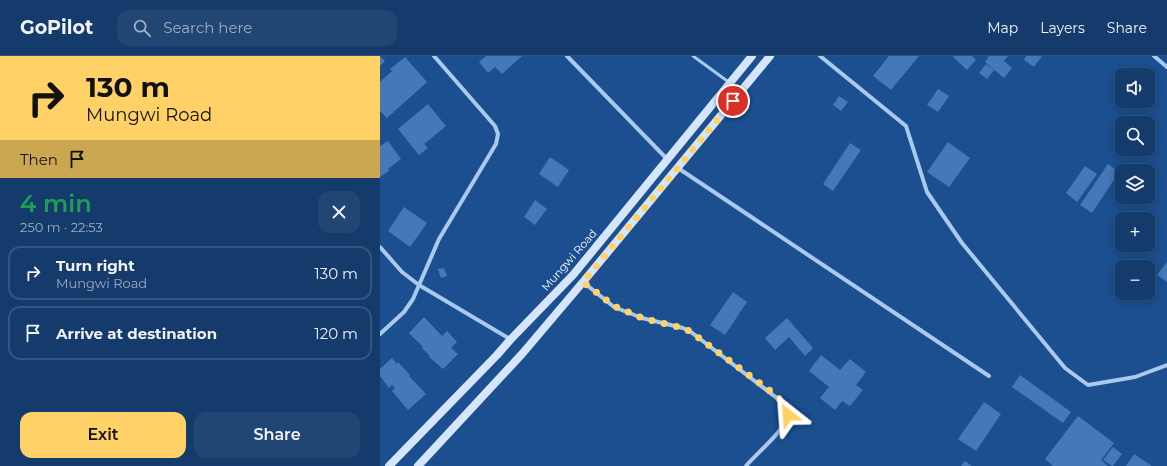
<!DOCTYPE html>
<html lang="en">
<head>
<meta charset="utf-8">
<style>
  body { margin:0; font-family:Montserrat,sans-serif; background:#214673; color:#f1f3f6; height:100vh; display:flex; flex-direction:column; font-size:15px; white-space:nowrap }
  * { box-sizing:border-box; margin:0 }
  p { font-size:13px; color:#9dadc1 }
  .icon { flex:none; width:22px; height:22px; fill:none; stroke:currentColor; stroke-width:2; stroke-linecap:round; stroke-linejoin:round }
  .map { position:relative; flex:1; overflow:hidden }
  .drawer { display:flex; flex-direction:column; background:#143b6b; width:380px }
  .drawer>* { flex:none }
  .banner { background:#ffd166; color:#111; overflow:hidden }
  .controls { position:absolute; left:735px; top:12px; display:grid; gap:8px }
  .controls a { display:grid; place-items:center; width:40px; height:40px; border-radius:8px; background:#143b6b; box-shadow:0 2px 10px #0003,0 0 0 1px #33557e; font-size:20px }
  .pin { position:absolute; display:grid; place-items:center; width:34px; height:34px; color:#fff; margin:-17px; border:2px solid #fff; border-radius:50%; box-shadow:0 1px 4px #0007 }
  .me { position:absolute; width:44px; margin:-22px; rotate:332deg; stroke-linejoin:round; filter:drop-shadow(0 0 3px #0008) }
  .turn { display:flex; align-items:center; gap:14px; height:84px; padding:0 20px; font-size:18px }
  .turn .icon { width:52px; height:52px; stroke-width:2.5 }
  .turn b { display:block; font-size:28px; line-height:34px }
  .then { display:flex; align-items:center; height:38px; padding:0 20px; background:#0003; gap:8px; font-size:15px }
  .round { display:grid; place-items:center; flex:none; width:42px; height:42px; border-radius:12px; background:#214673 }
  .headline { display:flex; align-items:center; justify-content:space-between; height:68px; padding:0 20px }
  h1 { font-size:24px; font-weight:600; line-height:30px; color:#1e9e55 }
  .cta { display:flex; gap:8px; margin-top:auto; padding:8px 20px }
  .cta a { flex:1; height:46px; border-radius:12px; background:#ffd166; color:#111; font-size:16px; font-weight:600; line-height:46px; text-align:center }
  .cta a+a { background:#214673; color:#f1f3f6 }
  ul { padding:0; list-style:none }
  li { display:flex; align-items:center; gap:12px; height:54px; margin:0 8px 6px; padding:0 12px; border:2px solid #33557e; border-radius:12px }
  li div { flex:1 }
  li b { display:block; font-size:15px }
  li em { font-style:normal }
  header { display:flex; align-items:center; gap:24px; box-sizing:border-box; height:56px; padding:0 20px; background:#143b6b; border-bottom:1px solid #33557e }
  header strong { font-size:19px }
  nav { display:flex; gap:22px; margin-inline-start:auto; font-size:14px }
  .search { width:280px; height:36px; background:#214673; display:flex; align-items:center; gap:10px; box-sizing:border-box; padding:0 14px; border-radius:12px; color:#9dadc1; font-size:15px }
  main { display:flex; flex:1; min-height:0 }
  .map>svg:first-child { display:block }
  .building { fill:#4478b7 }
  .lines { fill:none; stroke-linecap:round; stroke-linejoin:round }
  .lane { stroke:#a9c9ee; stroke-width:3 }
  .street { stroke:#a9c9ee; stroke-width:4 }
  .secondary { stroke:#d6e6fa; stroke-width:8 }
  .route { stroke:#ffd166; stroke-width:7; stroke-dasharray:0 12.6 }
  .labels { text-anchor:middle; stroke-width:3; stroke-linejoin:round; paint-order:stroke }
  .street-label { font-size:11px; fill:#fff; stroke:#1b4f8f }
</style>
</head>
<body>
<header>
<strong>GoPilot</strong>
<div class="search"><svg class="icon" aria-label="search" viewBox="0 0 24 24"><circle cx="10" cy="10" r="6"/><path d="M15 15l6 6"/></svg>Search here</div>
<nav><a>Map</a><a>Layers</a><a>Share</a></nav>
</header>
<main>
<section class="drawer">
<div class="banner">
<div class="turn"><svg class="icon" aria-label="right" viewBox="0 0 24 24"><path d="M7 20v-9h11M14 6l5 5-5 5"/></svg><div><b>130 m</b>Mungwi Road</div></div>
<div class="then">Then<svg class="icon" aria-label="arrive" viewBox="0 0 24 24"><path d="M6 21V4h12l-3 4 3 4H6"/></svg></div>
</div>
<div class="headline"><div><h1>4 min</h1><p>250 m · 22:53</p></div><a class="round"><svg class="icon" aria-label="close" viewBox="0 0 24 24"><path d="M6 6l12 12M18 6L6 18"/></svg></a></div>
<ul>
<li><svg class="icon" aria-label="right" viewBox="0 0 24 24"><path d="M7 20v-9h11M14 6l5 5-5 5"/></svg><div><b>Turn right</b><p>Mungwi Road</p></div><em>130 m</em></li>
<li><svg class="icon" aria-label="arrive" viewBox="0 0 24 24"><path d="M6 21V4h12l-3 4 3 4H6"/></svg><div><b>Arrive at destination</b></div><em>120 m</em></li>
</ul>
<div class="cta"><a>Exit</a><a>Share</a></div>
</section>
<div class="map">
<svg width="787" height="410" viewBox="0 0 787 410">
  <rect width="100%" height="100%" fill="#1b4f8f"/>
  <g class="building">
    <polygon points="0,0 5,5 0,10"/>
    <polygon points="106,0 142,0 122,18 115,11 108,17 99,6"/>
    <polygon points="509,0 539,0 511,34 493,20"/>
    <polygon points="574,0 592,0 596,4 587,14 573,1"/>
    <polygon points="609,0 628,0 624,5 632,12 624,22 605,6"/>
    <polygon points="646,0 662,0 654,11 644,4"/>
    <polygon points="25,1 47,26 7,62 0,55 0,26 12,15 10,13"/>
    <polygon points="606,8 614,14 607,23 599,17"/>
    <polygon points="558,33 569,40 558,56 547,49"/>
    <polygon points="459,40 468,46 461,55 453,49"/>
    <polygon points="48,48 66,70 44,88 48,92 39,99 18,73"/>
    <polygon points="8,85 21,103 8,113 9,115 0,121 0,90"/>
    <polygon points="568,86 590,102 569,131 547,116"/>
    <polygon points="470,87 481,94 453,135 443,128"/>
    <polygon points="170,101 189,114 178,131 159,118"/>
    <polygon points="728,108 739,116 712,157 700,149"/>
    <polygon points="705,110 717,118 697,146 686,137"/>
    <polygon points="155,144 167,153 155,169 144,161"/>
    <polygon points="24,151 47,167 30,191 8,175"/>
    <polygon points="787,206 787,226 777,219"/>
    <polygon points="64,212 67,220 61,222 58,213"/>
    <polygon points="353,236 367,246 345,279 330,269"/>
    <polygon points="44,261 62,280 67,275 77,286 71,292 78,298 63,313 49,301 50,300 42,292 43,291 29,277"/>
    <polygon points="407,262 433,292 425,300 409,281 395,294 385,282"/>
    <polygon points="441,299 460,314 470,303 486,316 476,329 483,334 470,350 462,345 455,354 440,342 449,331 429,315"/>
    <polygon points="12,302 17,308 18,306 30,319 29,320 46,338 28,354 12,335 15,332 12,329 9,332 0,320 0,313"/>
    <polygon points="640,319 691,356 683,367 632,331"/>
    <polygon points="604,346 621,358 596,395 578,383"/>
    <polygon points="698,360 734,387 721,404 728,410 673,410 665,403"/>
    <polygon points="733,391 742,398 733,410 732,410 723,404"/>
    <polygon points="754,398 772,410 746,410"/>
    <polygon points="585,405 592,410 581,410"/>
  </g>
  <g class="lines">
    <polyline class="lane" points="313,0 350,27"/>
    <g class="street">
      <polyline points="187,0 287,103"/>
      <polyline points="440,0 526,70 547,136 582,187 685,312 708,329 755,321 787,309"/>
      <polyline points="774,0 787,11"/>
      <polyline points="298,112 609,320"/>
      <polyline points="0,191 22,216 39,229 130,283"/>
      <path d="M203,226L234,251L262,262L303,272L311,276L402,346C405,350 409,355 408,360C405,374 376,398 366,410"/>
      <polyline points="0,278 24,256 33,243 59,183 116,88 118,78 115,70 54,0"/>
    </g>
    <g class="secondary">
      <polyline points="9,410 117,299 131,283 193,219 372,0"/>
      <polyline points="38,410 142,298 203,226 390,0"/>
    </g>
  </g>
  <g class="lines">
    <polyline class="route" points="353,45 203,226 234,250 262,262 303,272 311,276 397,340 406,351 408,359"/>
  </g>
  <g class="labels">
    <g class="street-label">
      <text transform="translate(189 204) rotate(-49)" y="4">Mungwi Road</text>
    </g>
  </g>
</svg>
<div class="controls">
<a><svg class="icon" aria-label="sound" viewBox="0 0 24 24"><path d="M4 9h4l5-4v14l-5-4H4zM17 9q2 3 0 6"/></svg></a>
<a><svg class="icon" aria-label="search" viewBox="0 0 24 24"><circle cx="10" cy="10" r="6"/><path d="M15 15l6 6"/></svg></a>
<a><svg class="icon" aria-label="layers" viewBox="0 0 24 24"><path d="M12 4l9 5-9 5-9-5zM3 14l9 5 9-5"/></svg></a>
<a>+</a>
<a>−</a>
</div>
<div class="pin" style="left:353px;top:45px;background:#d93025"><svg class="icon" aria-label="arrive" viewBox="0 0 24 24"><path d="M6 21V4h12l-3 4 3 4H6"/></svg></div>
<svg class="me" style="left:408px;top:359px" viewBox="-20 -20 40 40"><path d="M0-17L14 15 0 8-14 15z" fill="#ffd166" stroke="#fff" stroke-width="4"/></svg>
</div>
</main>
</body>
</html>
